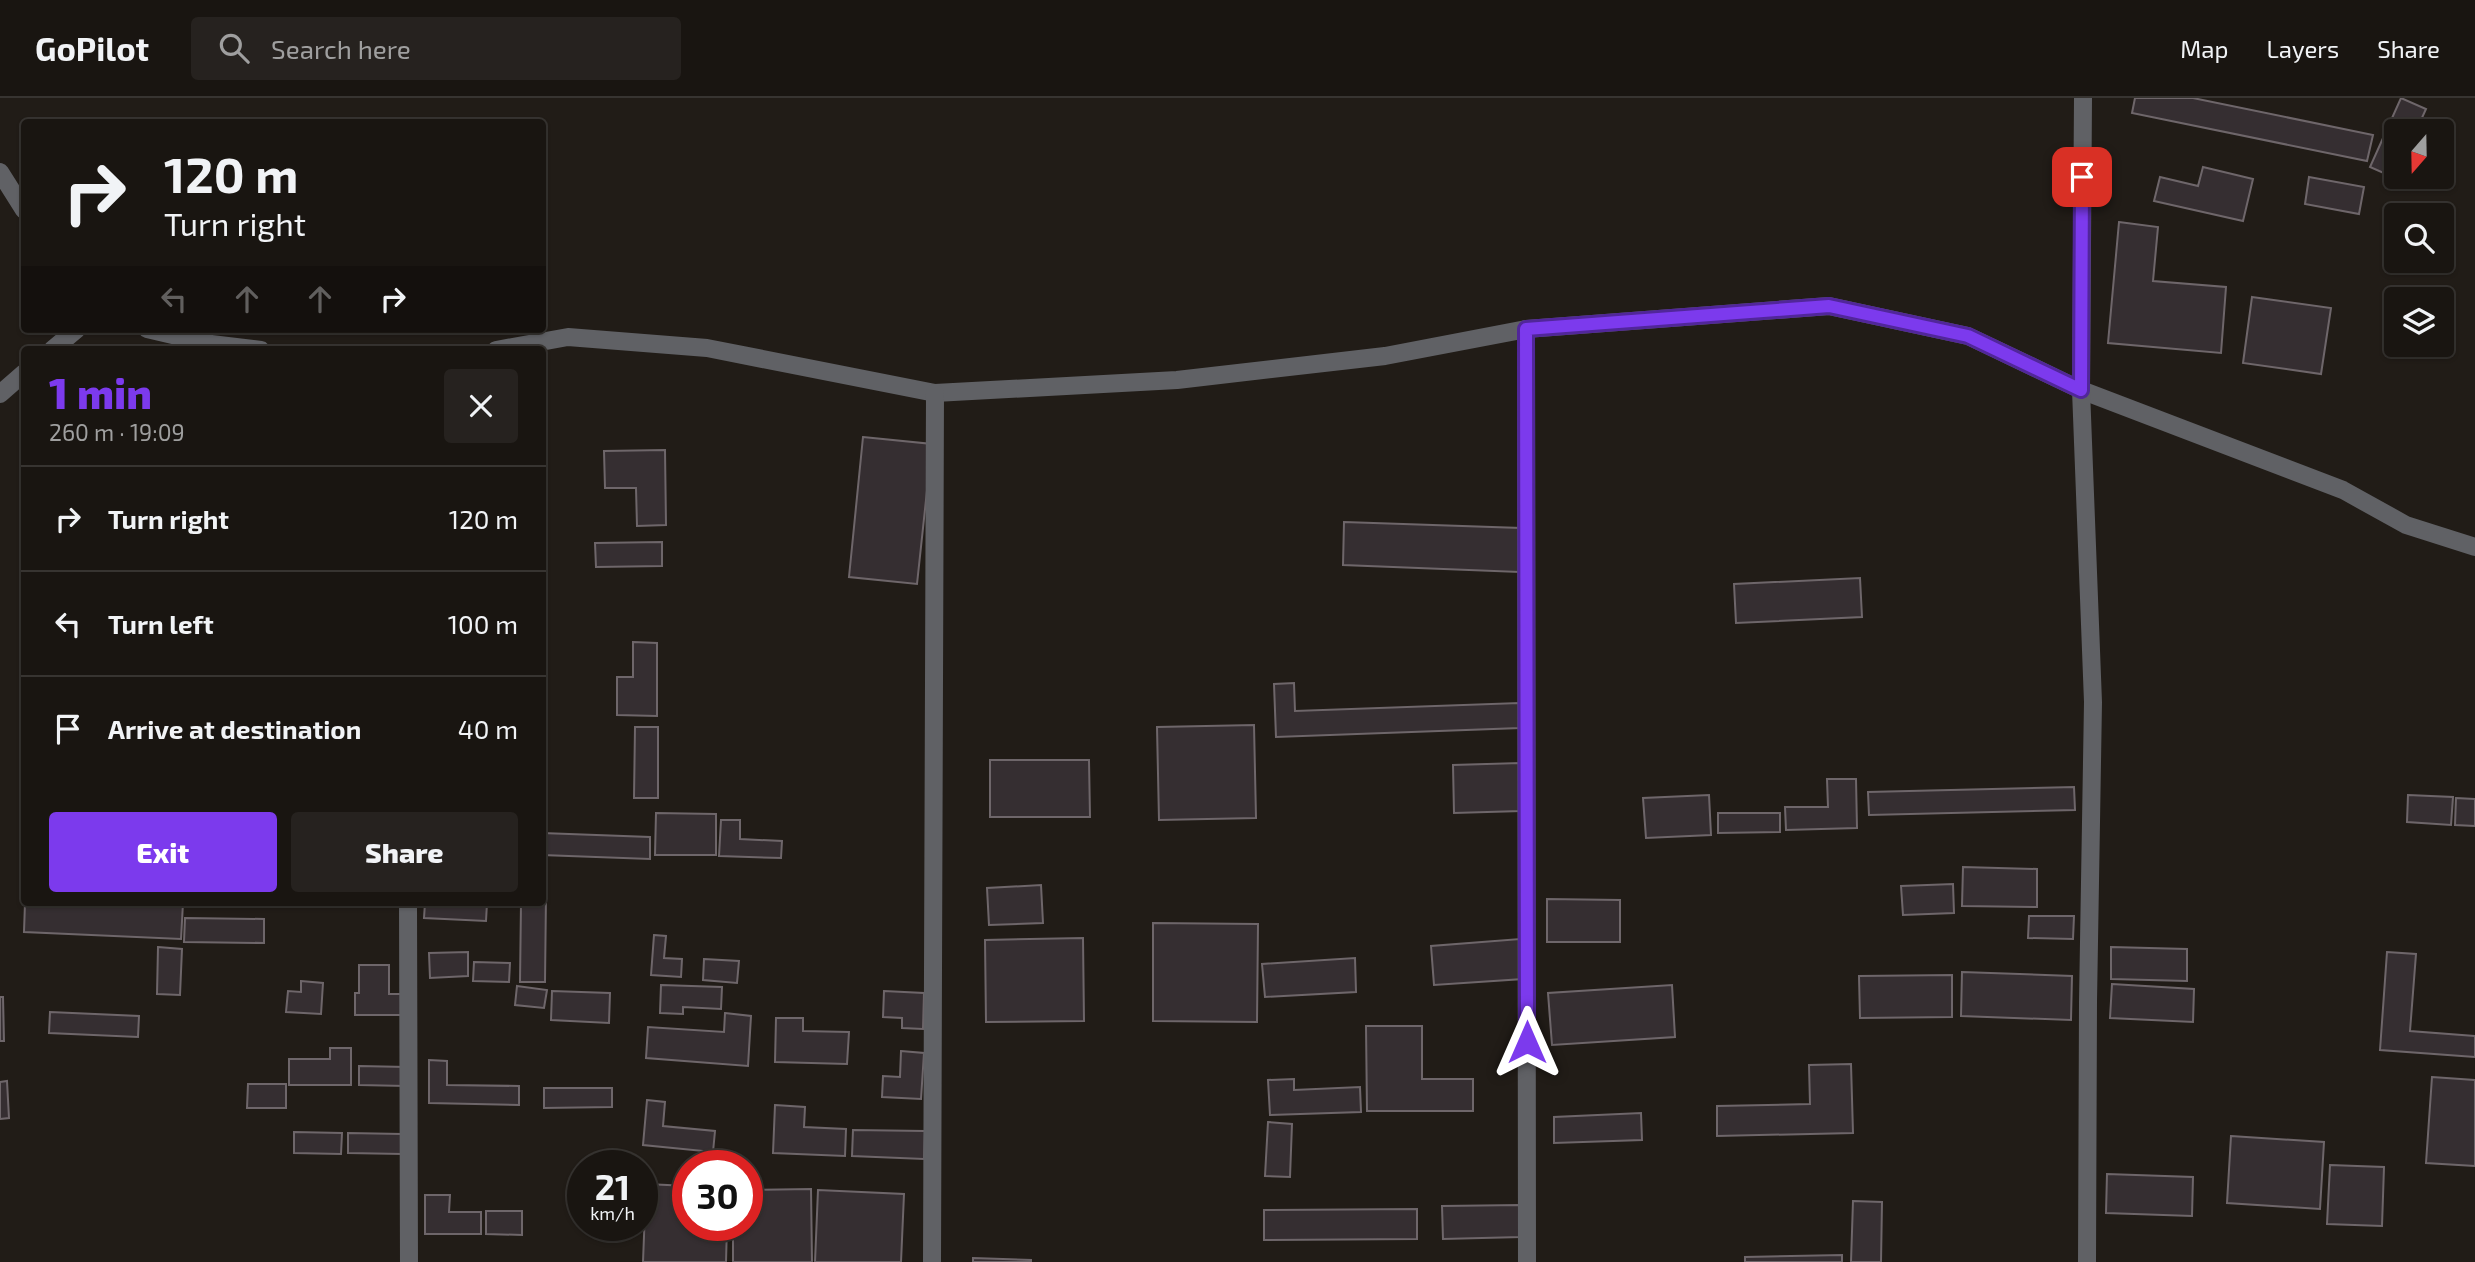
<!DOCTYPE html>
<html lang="en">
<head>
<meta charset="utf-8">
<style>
  body { margin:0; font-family:"Exo 2",sans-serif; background:#26221f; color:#f1f3f6; height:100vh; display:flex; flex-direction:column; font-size:26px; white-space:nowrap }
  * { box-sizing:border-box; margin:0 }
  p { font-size:23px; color:#9f9f9f }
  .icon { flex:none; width:38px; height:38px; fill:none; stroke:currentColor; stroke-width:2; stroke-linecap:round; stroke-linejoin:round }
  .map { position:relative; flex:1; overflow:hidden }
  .side { position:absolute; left:21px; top:248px; width:525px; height:560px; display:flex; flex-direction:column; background:#191511; border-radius:7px; box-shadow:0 2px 5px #0004,0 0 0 2px #373431 }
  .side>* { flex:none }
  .top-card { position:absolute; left:21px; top:21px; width:525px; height:214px; border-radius:7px; box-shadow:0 2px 5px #0004,0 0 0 2px #373431; background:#191511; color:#f1f3f6; overflow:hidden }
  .needle { width:46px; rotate:200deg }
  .buttons { position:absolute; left:2384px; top:21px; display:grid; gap:14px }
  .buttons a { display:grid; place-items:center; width:70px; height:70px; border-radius:7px; background:#191511; box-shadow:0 2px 5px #0004,0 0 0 2px #373431; font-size:35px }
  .speed { position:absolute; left:567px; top:1052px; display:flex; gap:14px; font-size:35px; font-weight:700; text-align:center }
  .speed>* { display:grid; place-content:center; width:91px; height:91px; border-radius:50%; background:#191511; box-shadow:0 2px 5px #0004,0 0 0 2px #373431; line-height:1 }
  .speed small { font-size:18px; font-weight:400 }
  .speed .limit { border:10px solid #d22; background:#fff; color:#111 }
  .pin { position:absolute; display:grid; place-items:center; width:60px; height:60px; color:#fff; margin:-30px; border-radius:14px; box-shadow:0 4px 10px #0006 }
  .me { position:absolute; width:77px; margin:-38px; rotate:0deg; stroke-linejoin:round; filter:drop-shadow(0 0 5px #0008) }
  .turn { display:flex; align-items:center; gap:24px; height:147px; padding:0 28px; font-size:32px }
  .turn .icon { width:91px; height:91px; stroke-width:2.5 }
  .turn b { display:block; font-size:49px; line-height:60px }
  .lanes { display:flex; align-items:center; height:66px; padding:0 28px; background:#0003; justify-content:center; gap:35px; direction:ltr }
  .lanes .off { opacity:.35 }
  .round { display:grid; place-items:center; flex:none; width:74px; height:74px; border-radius:7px; background:#26221f }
  .overview { display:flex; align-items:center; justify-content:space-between; height:119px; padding:0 28px }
  h1 { font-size:42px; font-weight:800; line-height:52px; color:#7c3aed }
  .primary-button { display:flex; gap:14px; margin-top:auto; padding:14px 28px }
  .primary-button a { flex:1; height:80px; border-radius:7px; background:#7c3aed; color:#fff; font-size:28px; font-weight:800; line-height:80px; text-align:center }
  .primary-button a+a { background:#26221f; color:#f1f3f6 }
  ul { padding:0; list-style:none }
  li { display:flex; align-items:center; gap:21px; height:105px; padding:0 28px; border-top:2px solid #373431 }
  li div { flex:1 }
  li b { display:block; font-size:26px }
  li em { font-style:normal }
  header { display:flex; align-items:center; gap:42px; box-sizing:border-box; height:98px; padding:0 35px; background:#191511; border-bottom:2px solid #373431 }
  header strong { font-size:33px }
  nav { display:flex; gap:38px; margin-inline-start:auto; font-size:24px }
  .search { width:490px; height:63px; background:#26221f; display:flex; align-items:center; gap:18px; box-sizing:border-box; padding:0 24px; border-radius:7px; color:#9f9f9f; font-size:26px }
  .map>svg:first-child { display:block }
  .building { fill:#352e31; stroke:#6e666a; stroke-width:2 }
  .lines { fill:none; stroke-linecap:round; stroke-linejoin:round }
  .minor { stroke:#606165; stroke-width:18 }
  .route-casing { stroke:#51269a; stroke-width:18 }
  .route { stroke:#7c3aed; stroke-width:12 }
</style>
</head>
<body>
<header>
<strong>GoPilot</strong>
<div class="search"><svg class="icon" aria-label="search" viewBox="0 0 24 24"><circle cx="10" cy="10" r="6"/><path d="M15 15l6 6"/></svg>Search here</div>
<nav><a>Map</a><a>Layers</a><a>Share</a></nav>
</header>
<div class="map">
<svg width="2475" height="1164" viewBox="0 0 2475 1164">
  <rect width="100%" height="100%" fill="#211c17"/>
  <g class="building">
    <polygon points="2135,0 2193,0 2373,37 2367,63 2132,15"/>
    <polygon points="2401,0 2426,11 2416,33 2396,33 2395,80 2370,69"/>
    <polygon points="2203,69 2253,81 2243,123 2154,103 2160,79 2198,88"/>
    <polygon points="2309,79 2364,89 2359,116 2305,106"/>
    <polygon points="2119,124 2158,129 2153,183 2226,189 2221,255 2108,245"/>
    <polygon points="2252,199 2331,210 2321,276 2243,265"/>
    <polygon points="863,339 932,346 917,486 849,479"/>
    <polygon points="665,352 666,427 637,428 636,390 605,390 604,353"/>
    <polygon points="1344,424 1521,430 1519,474 1343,467"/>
    <polygon points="662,444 662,468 596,469 595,445"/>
    <polygon points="1860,480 1862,519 1736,525 1734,486"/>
    <polygon points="633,544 657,545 657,618 617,617 617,579 633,579"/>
    <polygon points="1294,585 1295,613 1519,605 1520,630 1276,639 1274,586"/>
    <polygon points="1254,627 1256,720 1159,722 1157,629"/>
    <polygon points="635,629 658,629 658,700 634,700"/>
    <polygon points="990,662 1089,662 1090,719 990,719"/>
    <polygon points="1520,665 1521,713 1454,715 1453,667"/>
    <polygon points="1827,681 1856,681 1857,730 1786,732 1785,709 1828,709"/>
    <polygon points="2074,689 2075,712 1869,717 1868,694"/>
    <polygon points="1709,697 1711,737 1646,740 1643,700"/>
    <polygon points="2408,697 2453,699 2451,727 2407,724"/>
    <polygon points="2456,700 2475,701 2475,728 2455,727"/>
    <polygon points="656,715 716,716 716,757 655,757"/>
    <polygon points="1718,715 1780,715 1780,734 1718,735"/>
    <polygon points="721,722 740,722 740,741 782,743 781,760 719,758"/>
    <polygon points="542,735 650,739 650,761 542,757"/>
    <polygon points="1963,769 2037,771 2037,809 1962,808"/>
    <polygon points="1953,786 1954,815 1903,817 1901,788"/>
    <polygon points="1041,787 1043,825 989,827 987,790"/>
    <polygon points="542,797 546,797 545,884 520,884 521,805 542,805"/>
    <polygon points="1547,801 1620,802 1620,844 1547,844"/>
    <polygon points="25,805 146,807 146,805 183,805 181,841 24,834"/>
    <polygon points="425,805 487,805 486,823 424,820"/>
    <polygon points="2029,818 2074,818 2073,841 2028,840"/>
    <polygon points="185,820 264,821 264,845 184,844"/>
    <polygon points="1153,825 1258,826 1257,924 1153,923"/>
    <polygon points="654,837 666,838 664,860 682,861 681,879 651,877"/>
    <polygon points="1083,840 1084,923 986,924 985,842"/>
    <polygon points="1520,841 1523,881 1434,887 1431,848"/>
    <polygon points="158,849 182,851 180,897 157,896"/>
    <polygon points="2111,849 2187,851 2187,883 2111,881"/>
    <polygon points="468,854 468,878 430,880 429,855"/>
    <polygon points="2387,854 2416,856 2410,933 2475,938 2475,959 2380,952"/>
    <polygon points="1355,860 1356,894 1265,899 1262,866"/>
    <polygon points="704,861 739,863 737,885 703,882"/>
    <polygon points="474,864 510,865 509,884 473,883"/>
    <polygon points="359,867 389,867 389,896 403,896 404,917 355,917 355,895 359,895"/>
    <polygon points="1962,874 2072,878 2071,922 1961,918"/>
    <polygon points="1952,877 1952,919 1860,920 1859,878"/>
    <polygon points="301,883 323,885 321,916 286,914 288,893 301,894"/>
    <polygon points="2112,886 2194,891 2193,924 2110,920"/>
    <polygon points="661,887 722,889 721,911 683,909 683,916 660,915"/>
    <polygon points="1672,887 1675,939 1552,947 1548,895"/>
    <polygon points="517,888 547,892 544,910 515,907"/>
    <polygon points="552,893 610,895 609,925 551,922"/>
    <polygon points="884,893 924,895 923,931 902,930 902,920 883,919"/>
    <polygon points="0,899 3,899 4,943 0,943"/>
    <polygon points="50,914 139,918 138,939 49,935"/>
    <polygon points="725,915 751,918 748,968 646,960 648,929 724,934"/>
    <polygon points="776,920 803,920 803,933 849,934 847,966 775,964"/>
    <polygon points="1366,928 1422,928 1422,981 1473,981 1473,1013 1367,1013"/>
    <polygon points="330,950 351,950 351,987 289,987 289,961 330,961"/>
    <polygon points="901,953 924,955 921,1001 882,999 883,978 900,979"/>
    <polygon points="429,962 447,963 447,987 519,988 519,1007 429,1005"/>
    <polygon points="1851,966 1853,1035 1717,1038 1717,1008 1810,1006 1809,967"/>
    <polygon points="359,968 407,969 406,988 359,987"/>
    <polygon points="2432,979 2475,982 2475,1068 2426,1065"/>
    <polygon points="1294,981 1294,992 1360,989 1361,1014 1270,1017 1268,982"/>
    <polygon points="7,983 9,1020 0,1021 0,984"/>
    <polygon points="248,986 286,986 286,1010 247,1010"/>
    <polygon points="544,990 612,990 612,1009 544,1010"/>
    <polygon points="647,1002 665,1004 663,1028 715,1033 713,1054 643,1047"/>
    <polygon points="775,1007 805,1009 804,1029 846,1031 845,1058 773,1055"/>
    <polygon points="1641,1015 1642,1042 1554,1045 1554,1019"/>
    <polygon points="1268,1024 1292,1026 1290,1079 1265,1078"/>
    <polygon points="853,1032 925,1033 924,1061 852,1058"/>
    <polygon points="294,1034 342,1035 341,1056 294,1055"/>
    <polygon points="348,1035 402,1036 402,1056 348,1055"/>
    <polygon points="2231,1038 2324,1044 2320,1111 2227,1105"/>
    <polygon points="2330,1067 2384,1069 2382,1128 2327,1126"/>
    <polygon points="2107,1076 2193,1079 2192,1118 2106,1115"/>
    <polygon points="646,1086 688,1088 688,1127 727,1127 726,1164 643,1164"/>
    <polygon points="811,1091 812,1164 733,1164 733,1127 747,1127 747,1092"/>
    <polygon points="818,1092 904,1096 901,1164 815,1164"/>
    <polygon points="425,1097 450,1097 449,1114 481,1114 481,1136 425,1136"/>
    <polygon points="1853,1103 1882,1104 1881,1164 1851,1164"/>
    <polygon points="1520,1107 1521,1139 1443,1141 1442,1108"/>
    <polygon points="1417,1111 1417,1141 1264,1142 1264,1112"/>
    <polygon points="486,1113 522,1113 522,1137 486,1136"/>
    <polygon points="1842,1157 1842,1164 1745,1164 1745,1159"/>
    <polygon points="973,1160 1031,1162 1031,1164 973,1164"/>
  </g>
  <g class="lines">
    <g class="minor">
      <polyline points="2083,0 2081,292 2343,392 2406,427 2475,449"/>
      <polyline points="0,74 24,112"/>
      <polyline points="147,231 211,246 261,252"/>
      <polyline points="1526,231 1527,1164"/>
      <polyline points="52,252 77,231"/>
      <polyline points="496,252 568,239 707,250 935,295 1177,282 1385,258 1526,231 1829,208 1968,238 2081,292 2093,604 2088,904 2087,1164"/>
      <polyline points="0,296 24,275"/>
      <polyline points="408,805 409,1164"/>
      <polyline points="932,1164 935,295"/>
    </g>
  </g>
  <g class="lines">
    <g class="route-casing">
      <polyline id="route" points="1527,944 1526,231 1829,208 1968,238 2081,292 2082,79"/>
    </g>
    <use href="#route" class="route"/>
  </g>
</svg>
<div class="buttons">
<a><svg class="needle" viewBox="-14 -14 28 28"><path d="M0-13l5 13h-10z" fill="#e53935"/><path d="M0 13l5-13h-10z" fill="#9f9f9f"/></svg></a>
<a><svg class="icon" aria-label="search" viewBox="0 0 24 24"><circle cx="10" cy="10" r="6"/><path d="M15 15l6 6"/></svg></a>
<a><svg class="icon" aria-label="layers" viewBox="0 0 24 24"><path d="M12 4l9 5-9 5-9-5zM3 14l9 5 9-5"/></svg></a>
</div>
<div class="speed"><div>21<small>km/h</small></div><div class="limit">30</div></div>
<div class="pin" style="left:2082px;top:79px;background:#d93025"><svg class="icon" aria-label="arrive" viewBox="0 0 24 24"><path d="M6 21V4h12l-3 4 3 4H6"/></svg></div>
<svg class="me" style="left:1527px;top:944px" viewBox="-20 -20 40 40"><path d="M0-17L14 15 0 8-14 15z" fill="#7c3aed" stroke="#fff" stroke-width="4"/></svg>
<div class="top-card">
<div class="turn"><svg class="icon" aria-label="right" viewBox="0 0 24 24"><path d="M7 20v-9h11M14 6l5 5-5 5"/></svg><div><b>120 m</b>Turn right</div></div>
<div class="lanes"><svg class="icon off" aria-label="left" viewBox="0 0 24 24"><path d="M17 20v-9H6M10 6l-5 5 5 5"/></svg><svg class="icon off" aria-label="ahead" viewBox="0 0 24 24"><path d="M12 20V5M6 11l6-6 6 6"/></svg><svg class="icon off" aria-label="ahead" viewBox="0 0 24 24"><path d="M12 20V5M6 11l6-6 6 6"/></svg><svg class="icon" aria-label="right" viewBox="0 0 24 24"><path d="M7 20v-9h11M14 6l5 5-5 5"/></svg></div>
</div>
<section class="side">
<div class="overview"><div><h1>1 min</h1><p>260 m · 19:09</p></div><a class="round"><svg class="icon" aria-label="close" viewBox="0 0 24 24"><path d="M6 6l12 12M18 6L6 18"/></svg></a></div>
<ul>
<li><svg class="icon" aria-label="right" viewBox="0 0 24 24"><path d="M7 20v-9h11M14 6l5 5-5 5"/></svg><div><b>Turn right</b></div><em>120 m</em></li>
<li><svg class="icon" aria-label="left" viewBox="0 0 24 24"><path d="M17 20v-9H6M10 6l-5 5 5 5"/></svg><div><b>Turn left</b></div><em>100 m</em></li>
<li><svg class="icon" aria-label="arrive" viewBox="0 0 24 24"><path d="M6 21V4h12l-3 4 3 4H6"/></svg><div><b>Arrive at destination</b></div><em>40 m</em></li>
</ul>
<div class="primary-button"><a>Exit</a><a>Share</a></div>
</section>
</div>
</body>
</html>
